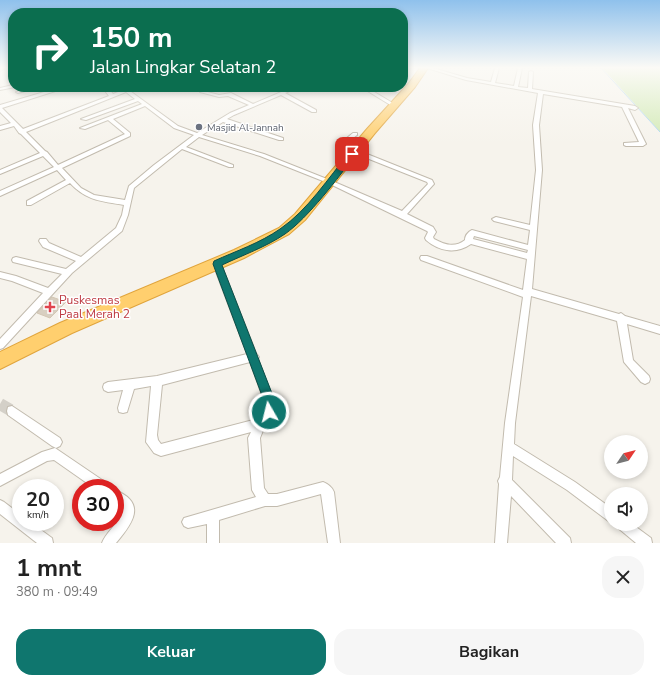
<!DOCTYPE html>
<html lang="id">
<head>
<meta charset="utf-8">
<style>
  body { margin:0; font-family:"Nunito Sans",sans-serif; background:#f6f6f6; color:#222; height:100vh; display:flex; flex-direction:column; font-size:15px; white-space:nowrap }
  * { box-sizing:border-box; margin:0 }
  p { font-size:13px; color:#767676 }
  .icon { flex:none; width:22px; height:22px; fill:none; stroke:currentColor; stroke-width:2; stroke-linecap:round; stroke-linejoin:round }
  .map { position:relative; height:543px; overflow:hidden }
  .sheet { display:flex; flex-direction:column; background:#fff; flex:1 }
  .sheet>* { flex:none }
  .banner { position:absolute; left:8px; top:8px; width:400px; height:84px; border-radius:16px; box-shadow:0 2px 6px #0003; background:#0b6e4f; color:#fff; overflow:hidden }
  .needle { width:26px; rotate:55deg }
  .fabs { position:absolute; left:604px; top:435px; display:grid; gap:8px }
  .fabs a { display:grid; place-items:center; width:44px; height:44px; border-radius:50%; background:#fff; box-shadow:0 2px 6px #0003; font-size:20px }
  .speed { position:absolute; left:12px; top:479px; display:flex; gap:8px; font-size:20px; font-weight:700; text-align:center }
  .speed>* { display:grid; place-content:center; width:52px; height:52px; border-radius:50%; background:#fff; box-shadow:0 2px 6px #0003; line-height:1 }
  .speed small { font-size:10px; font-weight:400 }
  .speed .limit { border:6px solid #d22; background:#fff; color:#111 }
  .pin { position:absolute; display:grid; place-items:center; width:34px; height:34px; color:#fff; margin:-17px; border-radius:8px; box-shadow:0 2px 6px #0006 }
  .me { position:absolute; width:44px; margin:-22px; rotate:352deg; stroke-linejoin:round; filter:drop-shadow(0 0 3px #0008) }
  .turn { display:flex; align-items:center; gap:14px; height:84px; padding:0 16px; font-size:18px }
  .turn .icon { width:52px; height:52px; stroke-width:2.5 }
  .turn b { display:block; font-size:28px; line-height:34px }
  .round { display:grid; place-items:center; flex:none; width:42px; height:42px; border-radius:16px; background:#f6f6f6 }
  .headline { display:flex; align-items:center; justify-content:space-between; height:68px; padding:0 16px }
  h1 { font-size:24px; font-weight:700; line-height:30px }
  .cta { display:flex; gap:8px; margin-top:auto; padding:8px 16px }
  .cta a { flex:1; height:46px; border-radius:16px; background:#0f766e; color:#fff; font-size:16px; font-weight:700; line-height:46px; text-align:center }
  .cta a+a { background:#f6f6f6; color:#222 }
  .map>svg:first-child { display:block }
  .green { fill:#d2eab5 }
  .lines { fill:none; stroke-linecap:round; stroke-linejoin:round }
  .stream { stroke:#a9d4f2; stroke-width:1 }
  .building { fill:#d8cfc1; stroke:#d3c7b4 }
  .street-tunnel { stroke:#d4d0c8; stroke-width:12; stroke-dasharray:12 5.5; stroke-linecap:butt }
  .street-casing { stroke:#c2bbae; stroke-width:2 }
  .highway-casing { stroke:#e0a43c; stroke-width:2 }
  .street { fill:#fff; fill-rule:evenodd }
  .highway { fill:#ffcf6e; fill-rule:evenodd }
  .route { fill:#0f766e; stroke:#0a4d48 }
  .worship-dot { fill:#6b7280; stroke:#fff; stroke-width:1.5 }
  .health-dot { fill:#e0444e; stroke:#fff; stroke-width:1.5 }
  .labels { text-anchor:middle; stroke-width:3; stroke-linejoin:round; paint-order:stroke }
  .far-worship-label { font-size:10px; fill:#5b616d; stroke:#fff; text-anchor:start }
  .health-label { font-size:12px; fill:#be3a42; stroke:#fff; text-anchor:start }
</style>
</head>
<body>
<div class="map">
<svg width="660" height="543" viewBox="0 0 660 543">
  <rect width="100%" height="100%" fill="#f6f3ec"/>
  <polygon class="green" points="601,68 660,68 660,132 607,73"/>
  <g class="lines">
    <polyline class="stream" points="601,68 660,132"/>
  </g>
  <polygon class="building" points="52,297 66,302 50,318 37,313"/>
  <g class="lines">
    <polyline class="street-tunnel" points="0,404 12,411"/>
    <g class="street-casing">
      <g id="street">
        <polygon points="0,68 5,68 0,71"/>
        <path d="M427,68H433L467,78L491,82L495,68H499L495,83L514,86L518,68H522L518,87L528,88L529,72L531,71L533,72L532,89L635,106L638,108L635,110L628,108L646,144L643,146H626L624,145V143L639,142L622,107L543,94L539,125L542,170L532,289L619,314L621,313L625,316L660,326V334L627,324L633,360L649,376L650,379L649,382L645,384L641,382L624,362L617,321L531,296L515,423L514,444L575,482L611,508V522L607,520L567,490L513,456L512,480L570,538L571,543H556L511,496L507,543H495L499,484L498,481L500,477L505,423L523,297L421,260L420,258L421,256H427L523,290L527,259L471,244C457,254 440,252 426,240L425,238L428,232L427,231L328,183L260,156L199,137L186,147L233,165V167H229L182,149L134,188L128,215L122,231L72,273L3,348L0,349V339L43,293L12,281L0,278V272L16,276L48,288L62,274L13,262L12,260L13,258L16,257L66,269L76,261L43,247L39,241L40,239H46L49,243L81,257L116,228L122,215L124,205C101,201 87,201 70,183L31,205H27V201L66,180L57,170L0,196V191L54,167L43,156L0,174V170L40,153L21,134L19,133L14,126L0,130V126L11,123L0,112V105L61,87H68L2,108L23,129L109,96L102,87H107L113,94L131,87H137L130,91L178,126L197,133L230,113L249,105L228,96L219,97L200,92V90L219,95L231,93L253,104L293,87H299L285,93L316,110V112H312L281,95L234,115L227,119L283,138V140H279L223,122L202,135L264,154L332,181L402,211L428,184L427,182L354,153V155H350L342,142L353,133H357V135L348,142L353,150H357L432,180L434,184L433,185L407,214L433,227L436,232L433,237L434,239C445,245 455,248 465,240C465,236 468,232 472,230L528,245L530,230L494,221L492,219L496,217L530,225L536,170L533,125L538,93L466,80ZM126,92L135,99L81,119L86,120L138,101L142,104L80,128L85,129L108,120L125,134L58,165L47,152L45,151L26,132ZM145,106L174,128L194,135L154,165L129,186L125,200L94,195L81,188L62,168L130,136V133L113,119ZM474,236L528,250L527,253L473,239Z"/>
        <polygon points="13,85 13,87 15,87 0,90 0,88"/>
        <polygon points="32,87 39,87 18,93 16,92"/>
        <polygon points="361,87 366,87 396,105 392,106"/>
        <path d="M217,261L221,264L256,353L259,357L258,359L274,401V412L264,428L260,438L264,488L268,494H277L323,482C328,484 332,487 334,492L340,543H328L321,494L277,506H265L219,520V543H207V524L188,528L184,526L182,522L184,518L256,497L252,490L248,438L251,432L161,456L154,453L146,442L151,386L134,389L127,412L123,413L119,412L118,408L123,390L108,392L104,390L103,387L104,384L108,382L157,376L247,354L213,264ZM250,362L264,401V410L257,419L161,444L158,440L157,435L162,385Z"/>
        <polygon points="12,406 60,438 62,442 60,446 56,448 52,446 8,415 7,411 8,407"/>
        <polygon points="55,448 108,484 110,488 94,488 54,460 47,461 0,486 0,474 42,452"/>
        <path d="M115,490C147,503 133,523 116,543H102C107,530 121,523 122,508L115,503Z"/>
        <polygon points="0,500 4,502 21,515 21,522 30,522 52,538 53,543 37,543 0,514"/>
        <polygon points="616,524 632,524 651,538 652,543 636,543 618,528"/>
      </g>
    </g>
    <g class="highway-casing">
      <polygon id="highway" points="420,68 428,68 415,87 375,133 305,220 289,234 244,258 72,333 0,369 0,352 60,323 234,250 279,228 295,214 367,129 409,83"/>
    </g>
    <use href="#street" class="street"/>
    <use href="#highway" class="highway"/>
  </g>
  <linearGradient id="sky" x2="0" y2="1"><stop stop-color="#8fc1ec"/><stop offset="0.47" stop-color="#fbfaf6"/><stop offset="1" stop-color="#fbfaf6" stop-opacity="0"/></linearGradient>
  <rect width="660" height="144" fill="url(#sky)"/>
  <path class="route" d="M350,152L356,154C339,177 308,218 285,234C266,247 243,255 222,265L275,401L273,416L269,418L265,416L263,412L264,401L213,264L214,261C236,251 260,243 280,229C308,210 328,178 350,152Z"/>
  <circle class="worship-dot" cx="199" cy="127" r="4"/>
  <path class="health-dot" d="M48 301h4v4h4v4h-4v4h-4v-4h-4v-4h4z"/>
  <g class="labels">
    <g class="far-worship-label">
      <text x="207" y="131">Masjid Al-Jannah</text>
    </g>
    <g class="health-label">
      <text x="59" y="304">Puskesmas<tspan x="59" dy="14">Paal Merah 2</tspan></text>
    </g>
  </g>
</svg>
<div class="fabs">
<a><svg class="needle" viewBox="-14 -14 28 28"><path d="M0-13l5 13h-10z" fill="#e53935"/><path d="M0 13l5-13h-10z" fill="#767676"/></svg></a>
<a><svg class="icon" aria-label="sound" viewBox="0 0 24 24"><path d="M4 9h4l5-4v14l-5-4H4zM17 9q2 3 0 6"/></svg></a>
</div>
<div class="speed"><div>20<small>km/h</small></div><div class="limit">30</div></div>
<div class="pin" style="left:352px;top:154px;background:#d93025"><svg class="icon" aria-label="arrive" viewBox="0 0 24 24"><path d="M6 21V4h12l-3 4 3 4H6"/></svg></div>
<svg class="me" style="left:269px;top:412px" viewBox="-20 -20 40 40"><circle r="17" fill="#0f766e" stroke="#fff" stroke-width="3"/><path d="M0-11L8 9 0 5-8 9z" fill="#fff"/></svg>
<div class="banner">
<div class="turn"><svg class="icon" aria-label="right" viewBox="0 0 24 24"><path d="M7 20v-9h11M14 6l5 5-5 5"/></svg><div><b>150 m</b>Jalan Lingkar Selatan 2</div></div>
</div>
</div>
<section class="sheet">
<div class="headline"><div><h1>1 mnt</h1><p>380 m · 09:49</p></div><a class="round"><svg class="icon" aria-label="close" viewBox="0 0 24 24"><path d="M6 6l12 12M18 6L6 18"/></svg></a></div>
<div class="cta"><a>Keluar</a><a>Bagikan</a></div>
</section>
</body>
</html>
